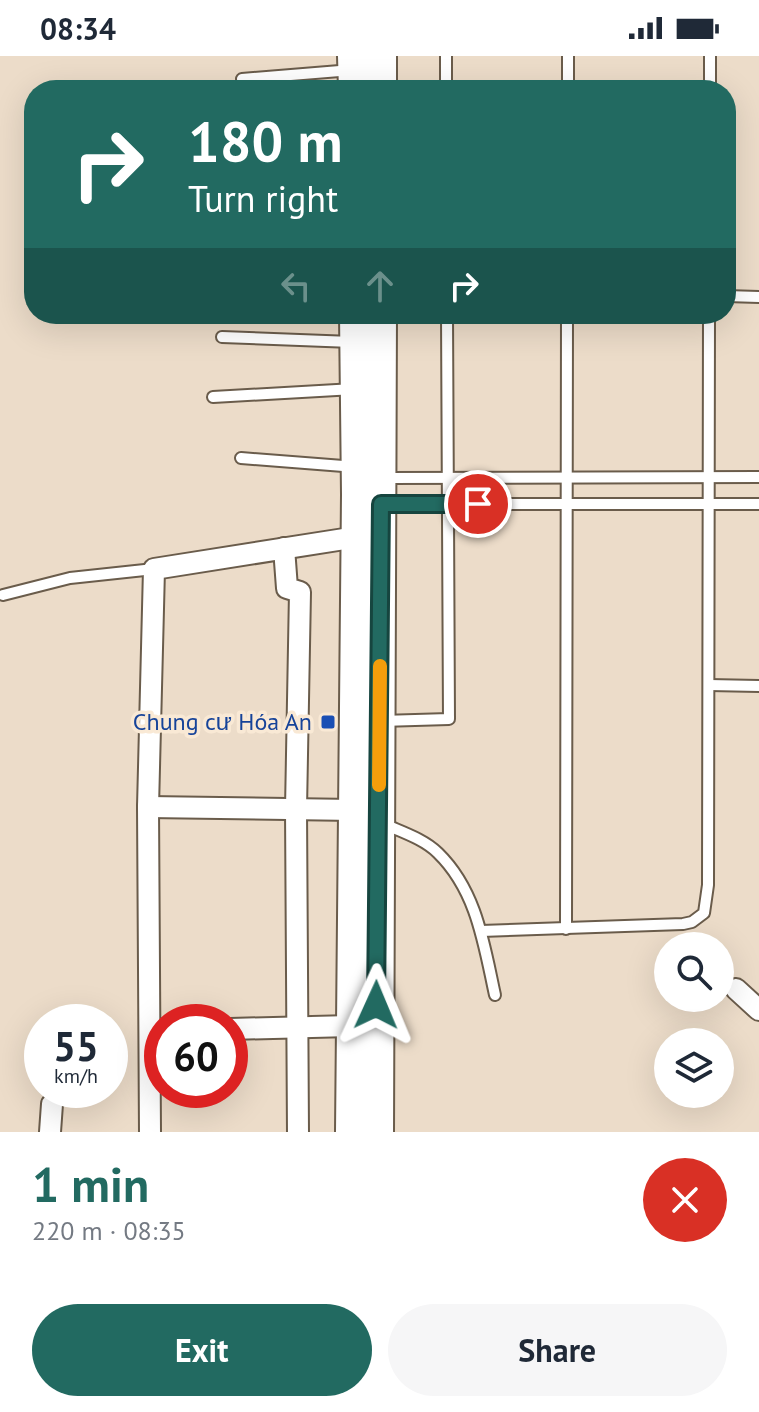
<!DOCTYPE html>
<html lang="en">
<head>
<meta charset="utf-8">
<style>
  body { margin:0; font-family:"PT Sans",sans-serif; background:#f6f6f7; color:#1f2937; height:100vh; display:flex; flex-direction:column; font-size:30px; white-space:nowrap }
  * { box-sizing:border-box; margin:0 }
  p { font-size:26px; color:#747a83 }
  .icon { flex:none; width:44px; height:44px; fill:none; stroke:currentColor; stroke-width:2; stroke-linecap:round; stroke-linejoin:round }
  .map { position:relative; height:1076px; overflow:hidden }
  .panel { display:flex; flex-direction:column; background:#fff; flex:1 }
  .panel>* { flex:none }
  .guide { position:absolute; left:24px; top:24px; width:712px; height:244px; border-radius:32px; box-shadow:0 8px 32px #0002; background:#226a61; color:#fff; overflow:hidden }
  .controls { position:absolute; left:654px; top:876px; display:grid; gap:16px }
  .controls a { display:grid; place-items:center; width:80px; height:80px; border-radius:50%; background:#fff; box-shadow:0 8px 32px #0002; font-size:40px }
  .speed { position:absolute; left:24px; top:948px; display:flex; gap:16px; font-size:40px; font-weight:700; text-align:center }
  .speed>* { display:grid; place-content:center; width:104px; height:104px; border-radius:50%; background:#fff; box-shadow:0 8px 32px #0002; line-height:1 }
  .speed small { font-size:20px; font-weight:400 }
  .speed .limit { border:12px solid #d22; background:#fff; color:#111 }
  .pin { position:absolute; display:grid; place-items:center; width:68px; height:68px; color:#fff; margin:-34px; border:4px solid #fff; border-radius:50%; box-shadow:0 2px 8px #0007 }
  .me { position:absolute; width:88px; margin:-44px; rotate:1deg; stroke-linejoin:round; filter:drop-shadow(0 0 6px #0008) }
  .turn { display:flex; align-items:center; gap:28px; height:168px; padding:0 32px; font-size:36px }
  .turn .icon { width:104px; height:104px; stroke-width:2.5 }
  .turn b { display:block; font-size:56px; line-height:68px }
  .lanes { display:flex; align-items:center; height:76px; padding:0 32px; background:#0003; justify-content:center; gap:40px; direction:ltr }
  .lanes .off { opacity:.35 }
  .round { display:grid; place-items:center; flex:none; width:84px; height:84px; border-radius:42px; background:#f6f6f7 }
  .summary { display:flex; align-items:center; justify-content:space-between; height:136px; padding:0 32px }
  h1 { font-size:48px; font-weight:700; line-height:60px; color:#226a61 }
  .cta { display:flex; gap:16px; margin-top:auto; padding:16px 32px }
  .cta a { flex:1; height:92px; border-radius:48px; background:#226a61; color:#fff; font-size:32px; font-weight:700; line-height:92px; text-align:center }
  .cta a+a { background:#f6f6f7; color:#1f2937 }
  .status { display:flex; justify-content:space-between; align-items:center; height:56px; padding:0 40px; background:#fff; direction:ltr }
  .status svg { height:22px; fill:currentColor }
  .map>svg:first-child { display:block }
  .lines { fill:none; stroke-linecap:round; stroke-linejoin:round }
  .lane-casing { stroke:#6a5c4b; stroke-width:14 }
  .street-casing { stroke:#6a5c4b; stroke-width:24 }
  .primary-casing { stroke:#6a5c4b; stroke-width:36 }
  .lane { stroke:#fff; stroke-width:10 }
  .street { stroke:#fff; stroke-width:20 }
  .primary { stroke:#fff; stroke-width:32 }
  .route-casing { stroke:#16453f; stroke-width:20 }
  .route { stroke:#226a61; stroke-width:14 }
  .slow { stroke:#f59e0b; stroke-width:14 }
  .transit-dot { fill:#1a4fb4; stroke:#f9e9d5; stroke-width:3 }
  .labels { text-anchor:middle; stroke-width:7; stroke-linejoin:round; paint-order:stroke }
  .transit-label { font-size:24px; fill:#164399; stroke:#f9e9d5; text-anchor:end }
</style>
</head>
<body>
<div class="status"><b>08:34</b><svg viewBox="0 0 49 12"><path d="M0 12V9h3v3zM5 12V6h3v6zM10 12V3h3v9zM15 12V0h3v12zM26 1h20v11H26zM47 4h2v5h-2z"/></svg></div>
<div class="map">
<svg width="759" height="1076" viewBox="0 0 759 1076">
  <rect width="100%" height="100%" fill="#ecdcc9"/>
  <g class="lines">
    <g class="lane-casing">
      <g id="lane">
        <polyline points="446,0 446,34"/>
        <polyline points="242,23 352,14"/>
        <polyline points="568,34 568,0"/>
        <polyline points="710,34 710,0"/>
        <polyline points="726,240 759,241"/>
        <polyline points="222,281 352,286"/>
        <polyline points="213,341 354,333"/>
        <polyline points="241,402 356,411"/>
        <polyline points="385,422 759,421"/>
        <polyline points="383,448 759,448"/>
        <polyline points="3,539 70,522 154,513"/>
        <polyline points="709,629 759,630"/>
        <polyline points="381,665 449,663 447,258"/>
        <path d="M384,768C402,776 424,783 438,797C477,835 484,889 495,939"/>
        <polyline points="566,873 567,258"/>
        <polyline points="481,875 683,868 692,866 704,857 708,829 709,258"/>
      </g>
    </g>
    <g class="street-casing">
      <g id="street">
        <polyline points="284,492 287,532 300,536 296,753 298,1076"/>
        <polyline points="148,751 354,754"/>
        <polyline points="736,933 759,954"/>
        <polyline points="230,973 351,970"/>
        <polyline points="50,1076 52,1048"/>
        <polyline points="150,1076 148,751 154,513 357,481"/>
      </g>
    </g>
    <g class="primary-casing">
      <g id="primary">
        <polyline points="354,0 355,34"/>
        <polyline points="380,34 380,0"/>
        <polyline points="352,1076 358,439 356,258"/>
        <polyline points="377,1076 380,258"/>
      </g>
    </g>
    <use href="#lane" class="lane"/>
    <use href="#street" class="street"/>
    <use href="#primary" class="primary"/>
  </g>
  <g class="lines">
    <g class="route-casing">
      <polyline id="route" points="376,949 381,448 478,448"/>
    </g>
    <use href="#route" class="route"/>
    <polyline class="slow" points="379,729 380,610"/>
  </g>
  <rect class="transit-dot" x="320" y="658" width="16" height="16" rx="4"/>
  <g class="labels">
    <g class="transit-label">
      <text x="312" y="674">Chung cư Hóa An</text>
    </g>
  </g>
</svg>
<div class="controls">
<a><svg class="icon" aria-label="search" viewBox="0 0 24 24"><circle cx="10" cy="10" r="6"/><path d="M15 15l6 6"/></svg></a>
<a><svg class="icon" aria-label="layers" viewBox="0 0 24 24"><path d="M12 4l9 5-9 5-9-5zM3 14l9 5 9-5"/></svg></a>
</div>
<div class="speed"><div>55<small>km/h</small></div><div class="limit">60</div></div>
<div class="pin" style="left:478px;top:448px;background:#d93025"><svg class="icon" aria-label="arrive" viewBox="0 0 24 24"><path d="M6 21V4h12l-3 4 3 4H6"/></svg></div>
<svg class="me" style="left:376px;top:949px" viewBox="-20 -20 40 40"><path d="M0-17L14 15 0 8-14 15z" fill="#226a61" stroke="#fff" stroke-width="4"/></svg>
<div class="guide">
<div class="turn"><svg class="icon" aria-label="right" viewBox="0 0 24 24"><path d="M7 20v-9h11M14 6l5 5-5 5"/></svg><div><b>180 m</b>Turn right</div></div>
<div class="lanes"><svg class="icon off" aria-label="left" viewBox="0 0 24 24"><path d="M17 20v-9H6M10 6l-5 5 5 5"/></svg><svg class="icon off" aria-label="ahead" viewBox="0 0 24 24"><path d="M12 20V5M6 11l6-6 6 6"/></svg><svg class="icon" aria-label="right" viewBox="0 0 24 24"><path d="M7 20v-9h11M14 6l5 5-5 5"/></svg></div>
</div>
</div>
<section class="panel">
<div class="summary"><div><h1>1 min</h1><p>220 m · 08:35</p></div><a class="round" style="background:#d93025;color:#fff"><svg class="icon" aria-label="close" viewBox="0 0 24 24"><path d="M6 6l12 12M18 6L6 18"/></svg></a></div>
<div class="cta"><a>Exit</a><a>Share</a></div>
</section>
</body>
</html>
